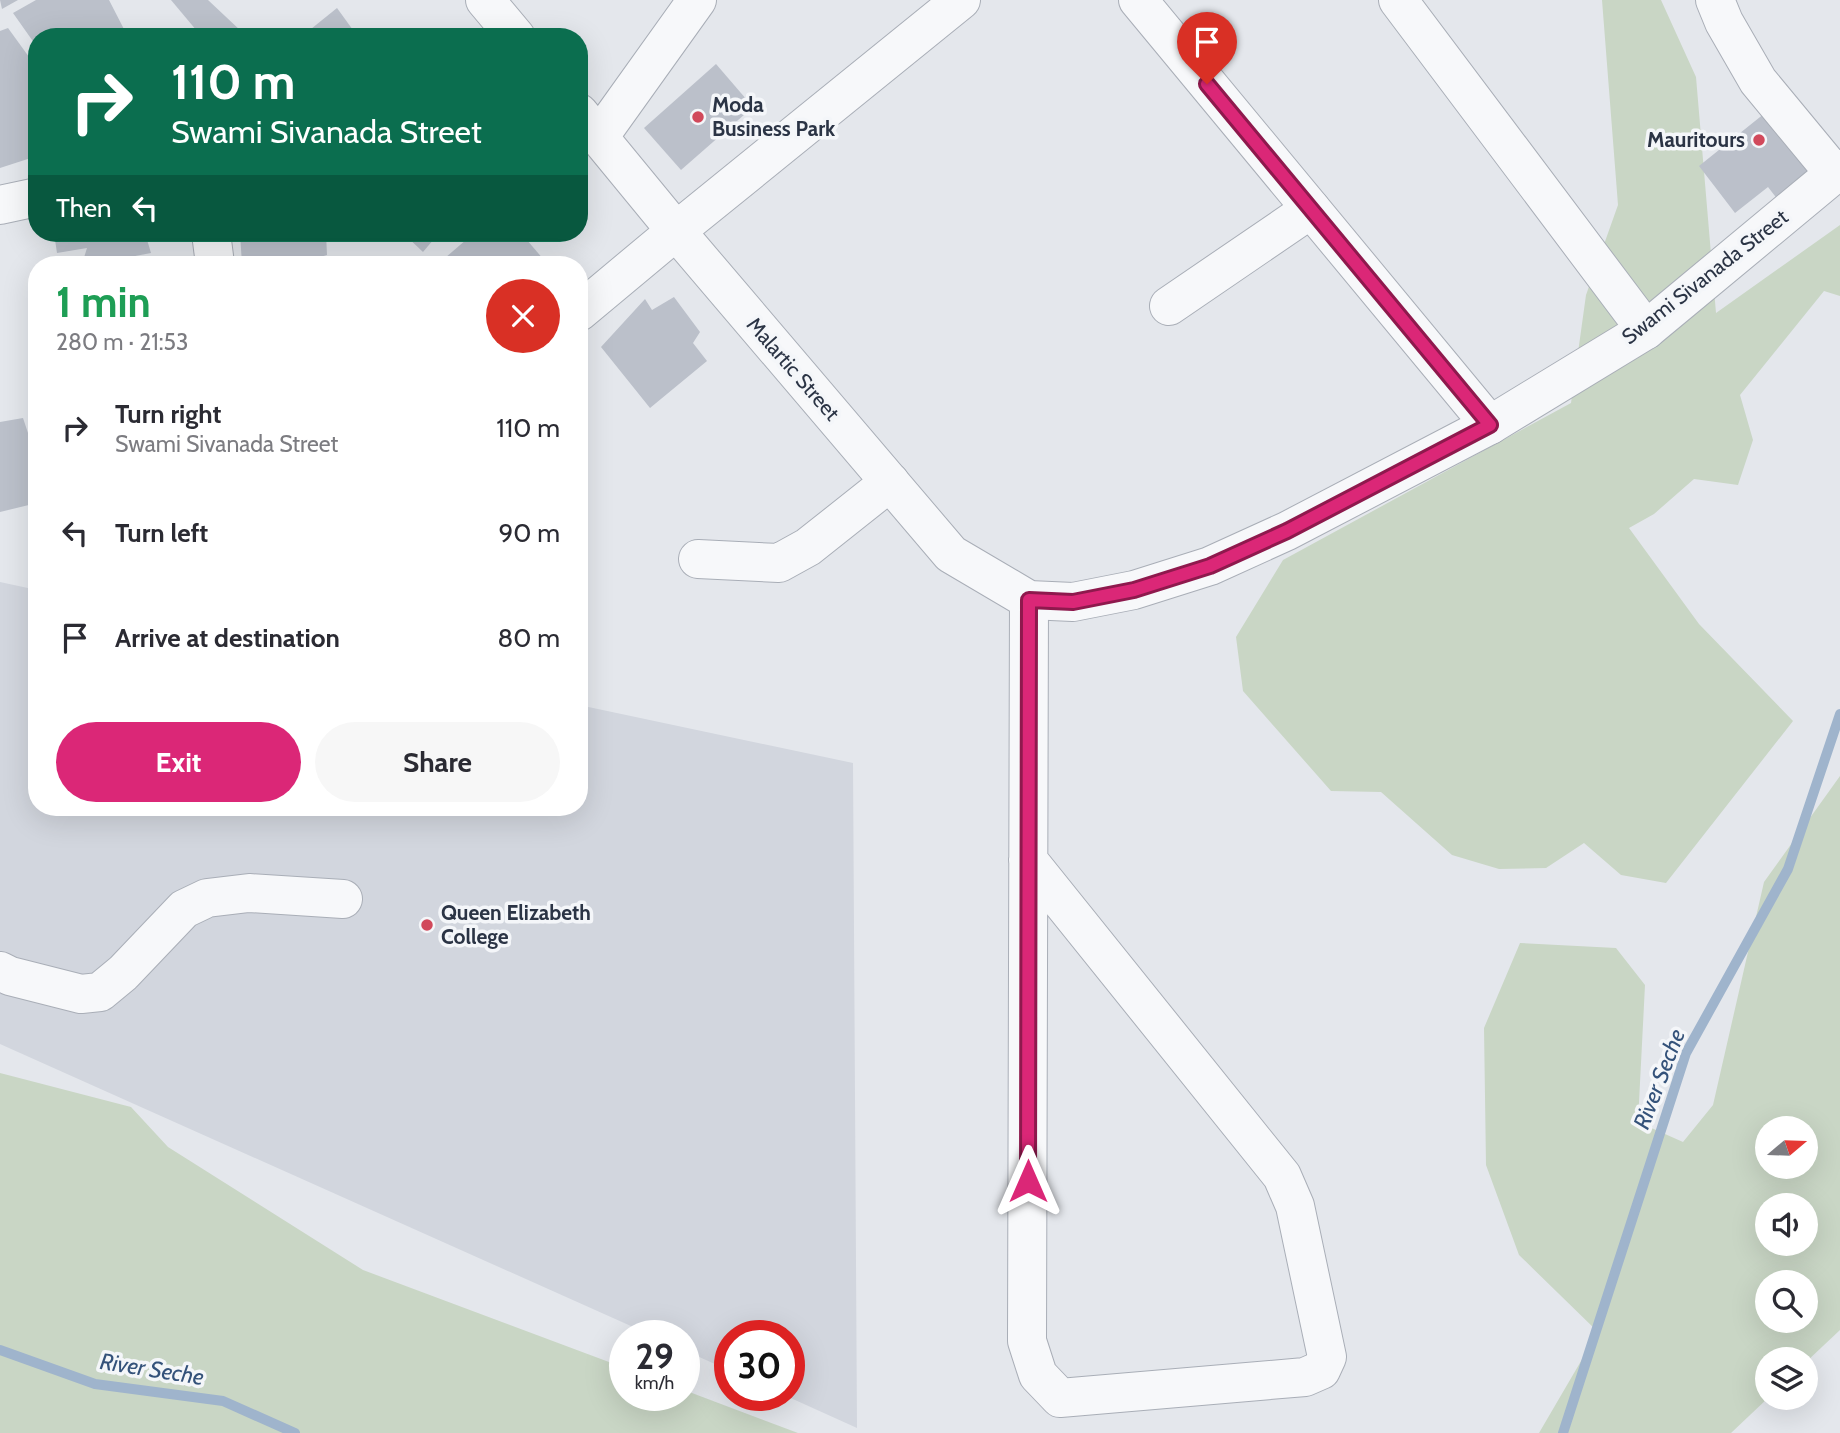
<!DOCTYPE html>
<html lang="en">
<head>
<meta charset="utf-8">
<style>
  body { margin:0; font-family:Cabin,sans-serif; background:#f7f7f7; color:#2b2b33; height:100vh; display:flex; flex-direction:column; font-size:26px; white-space:nowrap }
  * { box-sizing:border-box; margin:0 }
  p { font-size:23px; color:#7c7c81 }
  .icon { flex:none; width:38px; height:38px; fill:none; stroke:currentColor; stroke-width:2; stroke-linecap:round; stroke-linejoin:round }
  .map { position:relative; flex:1; overflow:hidden }
  .sheet { position:absolute; left:28px; top:256px; width:560px; height:560px; display:flex; flex-direction:column; background:#fff; border-radius:28px; box-shadow:0 7px 28px #0002 }
  .sheet>* { flex:none }
  .banner { position:absolute; left:28px; top:28px; width:560px; height:214px; border-radius:28px; box-shadow:0 7px 28px #0002; background:#0b6e4f; color:#fff; overflow:hidden }
  .needle { width:46px; rotate:71deg }
  .tools { position:absolute; left:1755px; top:1116px; display:grid; gap:14px }
  .tools a { display:grid; place-items:center; width:63px; height:63px; border-radius:50%; background:#fff; box-shadow:0 7px 28px #0002; font-size:35px }
  .speed { position:absolute; left:609px; top:1320px; display:flex; gap:14px; font-size:35px; font-weight:700; text-align:center }
  .speed>* { display:grid; place-content:center; width:91px; height:91px; border-radius:50%; background:#fff; box-shadow:0 7px 28px #0002; line-height:1 }
  .speed small { font-size:18px; font-weight:400 }
  .speed .limit { border:10px solid #d22; background:#fff; color:#111 }
  .pin { position:absolute; display:grid; place-items:center; width:60px; height:60px; color:#fff; margin:-72px -30px; border-radius:50% 50% 50% 0; rotate:-45deg; box-shadow:0 0 7px #0007 }
  .pin .icon { rotate:45deg }
  .me { position:absolute; width:77px; margin:-38px; rotate:0deg; stroke-linejoin:round; filter:drop-shadow(0 0 5px #0008) }
  .turn { display:flex; align-items:center; gap:24px; height:147px; padding:0 28px; font-size:32px }
  .turn .icon { width:91px; height:91px; stroke-width:2.5 }
  .turn b { display:block; font-size:49px; line-height:60px }
  .then { display:flex; align-items:center; height:66px; padding:0 28px; background:#0003; gap:14px; font-size:26px }
  .round { display:grid; place-items:center; flex:none; width:74px; height:74px; border-radius:37px; background:#f7f7f7 }
  .summary { display:flex; align-items:center; justify-content:space-between; height:119px; padding:0 28px }
  h1 { font-size:42px; font-weight:700; line-height:52px; color:#1e9e55 }
  .primary-button { display:flex; gap:14px; margin-top:auto; padding:14px 28px }
  .primary-button a { flex:1; height:80px; border-radius:42px; background:#db2777; color:#fff; font-size:28px; font-weight:700; line-height:80px; text-align:center }
  .primary-button a+a { background:#f7f7f7; color:#2b2b33 }
  ul { padding:0; list-style:none }
  li { display:flex; align-items:center; gap:21px; height:105px; padding:0 28px }
  li div { flex:1 }
  li b { display:block; font-size:26px }
  li em { font-style:normal }
  .map>svg:first-child { display:block }
  .built { fill:#d2d6de }
  .green { fill:#c9d6c5; fill-rule:evenodd }
  .lines { fill:none; stroke-linecap:round; stroke-linejoin:round }
  .stream { stroke:#9fb4cc; stroke-width:10 }
  .building { fill:#bbc0ca }
  .minor-casing { stroke:#a9aeb7; stroke-width:40 }
  .minor { stroke:#f7f8fa; stroke-width:38 }
  .route-casing { stroke:#8e194d; stroke-width:18 }
  .route { stroke:#db2777; stroke-width:12 }
  .poi-dot { fill:#d1495b; stroke:#f4f6f9; stroke-width:2.5 }
  .labels { text-anchor:middle; stroke-width:7; stroke-linejoin:round; paint-order:stroke }
  .poi-label { font-size:21px; font-weight:bold; fill:#2b3445; stroke:#f4f6f9; text-anchor:start }
  .street-label { font-size:21px; fill:#2b3445; stroke:#f4f6f9 }
  .water-label { font-size:23px; font-style:italic; fill:#34527a; stroke:#f4f6f9 }
</style>
</head>
<body>
<div class="map">
<svg width="1840" height="1433" viewBox="0 0 1840 1433">
  <rect width="100%" height="100%" fill="#e4e7ec"/>
  <polygon class="built" points="0,582 37,590 37,807 579,807 579,705 853,763 857,1428 784,1395 789,1395 789,1335 730,1335 730,1371 684,1350 684,1335 651,1335 0,1044"/>
  <g class="green">
    <polygon points="1602,0 1661,0 1696,77 1716,313 1840,225 1840,296 1824,291 1740,395 1753,440 1738,485 1694,479 1654,514 1629,528 1699,624 1793,721 1666,883 1621,875 1584,843 1546,868 1499,869 1452,855 1381,792 1331,791 1243,691 1236,637 1283,560 1571,403 1586,295 1618,205"/>
    <path d="M1840,776V1330L1806,1362V1360H1768V1398L1731,1433H1539L1598,1332L1519,1255L1486,1165L1484,1028L1520,943L1616,948L1645,985L1638,1122L1683,1142L1713,1105L1764,882ZM1768,1129H1806V1167H1768ZM1768,1206H1806V1244H1768ZM1768,1283H1806V1321H1768Z"/>
    <polygon points="0,1073 131,1107 168,1147 363,1270 625,1368 625,1395 684,1395 684,1390 798,1433 0,1433"/>
  </g>
  <g class="lines">
    <g class="stream">
      <polyline points="0,1350 95,1384 223,1401 295,1433"/>
      <polyline points="1563,1433 1686,1053 1788,869 1840,714"/>
    </g>
  </g>
  <g class="building">
    <polygon points="0,0 18,0 2,9"/>
    <polygon points="36,0 109,0 128,37 37,37 37,47 13,13"/>
    <polygon points="171,0 208,0 242,32 234,37 202,37"/>
    <polygon points="337,8 358,37 317,37 311,29"/>
    <polygon points="8,28 37,68 37,156 0,168 0,31"/>
    <polygon points="716,64 753,107 681,170 644,128"/>
    <polygon points="1765,113 1816,177 1782,205 1768,187 1735,213 1699,166"/>
    <polygon points="54,233 145,233 151,253 130,257 135,264 82,264 87,248 57,253"/>
    <polygon points="240,233 326,233 327,255 310,260 308,264 242,264"/>
    <polygon points="403,233 439,233 423,252"/>
    <polygon points="474,233 521,233 544,260 539,264 438,264"/>
    <polygon points="674,297 700,332 693,343 707,361 650,408 601,347 645,299 652,310"/>
    <polygon points="23,418 37,460 37,503 0,512 0,422"/>
  </g>
  <g class="lines">
    <g class="minor-casing">
      <g id="minor">
        <polyline points="485,0 516,37"/>
        <polyline points="1138,0 1490,425"/>
        <polyline points="1398,0 1646,330"/>
        <polyline points="1715,0 1724,22 1758,81 1834,173"/>
        <polyline points="579,113 676,231 951,554 1029,600 1073,602 1134,590 1210,566 1287,531 1490,425 1646,330 1840,169"/>
        <polyline points="599,137 697,0"/>
        <polyline points="0,205 37,197"/>
        <polyline points="211,233 215,264"/>
        <polyline points="1169,306 1311,209"/>
        <polyline points="579,312 676,231 961,0"/>
        <polyline points="698,559 779,563 808,547 890,482"/>
        <polyline points="1028,860 1282,1176 1295,1206 1327,1357 1321,1370 1305,1377 1060,1398 1038,1375 1027,1341 1029,600"/>
        <polyline points="0,971 10,976 81,994 100,992 123,973 184,909 207,898 249,893 343,899"/>
      </g>
    </g>
    <use href="#minor" class="minor"/>
  </g>
  <g class="lines">
    <g class="route-casing">
      <polyline id="route" points="1028,1181 1029,600 1073,602 1134,590 1210,566 1287,531 1490,425 1207,84"/>
    </g>
    <use href="#route" class="route"/>
  </g>
  <g class="poi-dot">
    <circle cx="698" cy="117" r="7"/>
    <circle cx="1759" cy="140" r="7"/>
    <circle cx="427" cy="925" r="7"/>
  </g>
  <g class="labels">
    <g class="poi-label">
      <text x="712" y="112">Moda<tspan x="712" dy="24">Business Park</tspan></text>
      <text x="1745" y="147" text-anchor="end">Mauritours</text>
      <text x="441" y="920">Queen Elizabeth<tspan x="441" dy="24">College</tspan></text>
    </g>
    <g class="street-label">
      <text transform="translate(1705 277) rotate(-38)" y="7">Swami Sivanada Street</text>
      <text transform="translate(793 369) rotate(49)" y="7">Malartic Street</text>
    </g>
    <g class="water-label">
      <text transform="translate(1659 1079) rotate(-69)" y="8">River Seche</text>
      <text transform="translate(152 1369) rotate(9)" y="8">River Seche</text>
    </g>
  </g>
</svg>
<div class="tools">
<a><svg class="needle" viewBox="-14 -14 28 28"><path d="M0-13l5 13h-10z" fill="#e53935"/><path d="M0 13l5-13h-10z" fill="#7c7c81"/></svg></a>
<a><svg class="icon" aria-label="sound" viewBox="0 0 24 24"><path d="M4 9h4l5-4v14l-5-4H4zM17 9q2 3 0 6"/></svg></a>
<a><svg class="icon" aria-label="search" viewBox="0 0 24 24"><circle cx="10" cy="10" r="6"/><path d="M15 15l6 6"/></svg></a>
<a><svg class="icon" aria-label="layers" viewBox="0 0 24 24"><path d="M12 4l9 5-9 5-9-5zM3 14l9 5 9-5"/></svg></a>
</div>
<div class="speed"><div>29<small>km/h</small></div><div class="limit">30</div></div>
<div class="pin" style="left:1207px;top:84px;background:#d93025"><svg class="icon" aria-label="arrive" viewBox="0 0 24 24"><path d="M6 21V4h12l-3 4 3 4H6"/></svg></div>
<svg class="me" style="left:1028px;top:1181px" viewBox="-20 -20 40 40"><path d="M0-17L14 15 0 8-14 15z" fill="#db2777" stroke="#fff" stroke-width="4"/></svg>
<div class="banner">
<div class="turn"><svg class="icon" aria-label="right" viewBox="0 0 24 24"><path d="M7 20v-9h11M14 6l5 5-5 5"/></svg><div><b>110 m</b>Swami Sivanada Street</div></div>
<div class="then">Then<svg class="icon" aria-label="left" viewBox="0 0 24 24"><path d="M17 20v-9H6M10 6l-5 5 5 5"/></svg></div>
</div>
<section class="sheet">
<div class="summary"><div><h1>1 min</h1><p>280 m · 21:53</p></div><a class="round" style="background:#d93025;color:#fff"><svg class="icon" aria-label="close" viewBox="0 0 24 24"><path d="M6 6l12 12M18 6L6 18"/></svg></a></div>
<ul>
<li><svg class="icon" aria-label="right" viewBox="0 0 24 24"><path d="M7 20v-9h11M14 6l5 5-5 5"/></svg><div><b>Turn right</b><p>Swami Sivanada Street</p></div><em>110 m</em></li>
<li><svg class="icon" aria-label="left" viewBox="0 0 24 24"><path d="M17 20v-9H6M10 6l-5 5 5 5"/></svg><div><b>Turn left</b></div><em>90 m</em></li>
<li><svg class="icon" aria-label="arrive" viewBox="0 0 24 24"><path d="M6 21V4h12l-3 4 3 4H6"/></svg><div><b>Arrive at destination</b></div><em>80 m</em></li>
</ul>
<div class="primary-button"><a>Exit</a><a>Share</a></div>
</section>
</div>
</body>
</html>
